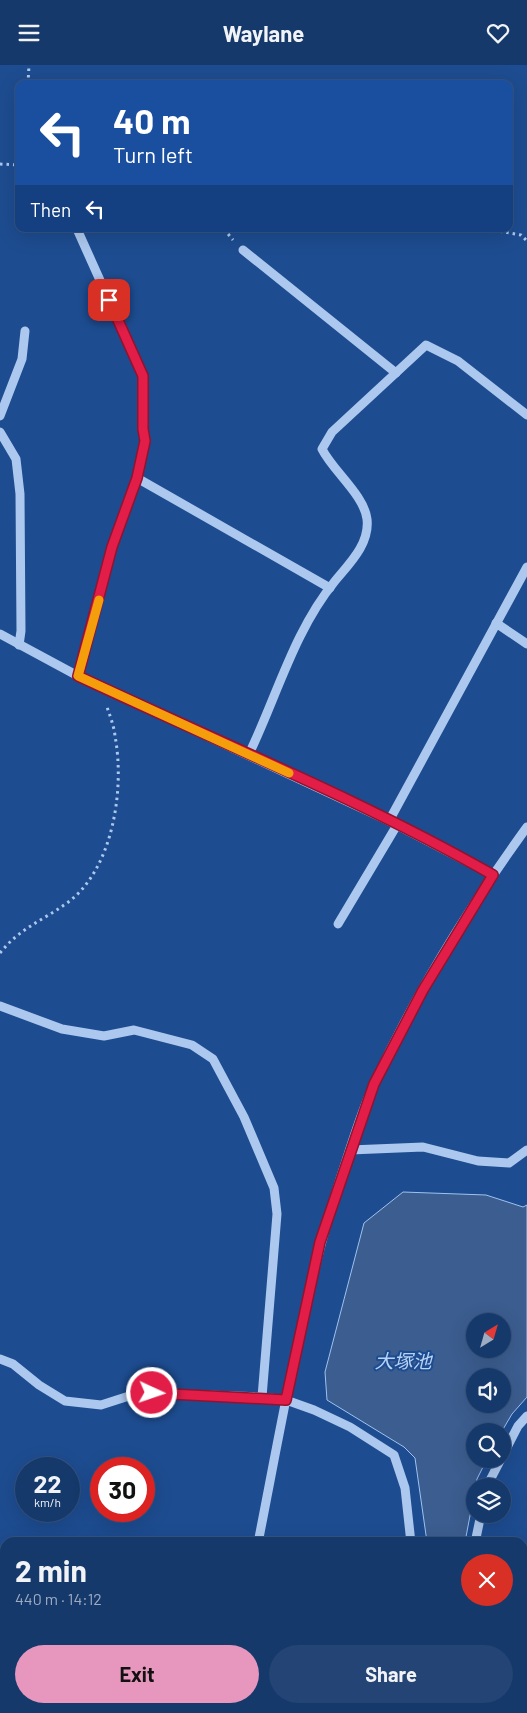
<!DOCTYPE html>
<html lang="en">
<head>
<meta charset="utf-8">
<style>
  body { margin:0; font-family:Barlow,"Noto Sans JP",sans-serif; background:#234474; color:#f1f3f6; height:100vh; display:flex; flex-direction:column; font-size:19px; white-space:nowrap }
  * { box-sizing:border-box; margin:0 }
  p { font-size:16px; color:#9eacc2 }
  .icon { flex:none; width:28px; height:28px; fill:none; stroke:currentColor; stroke-width:2; stroke-linecap:round; stroke-linejoin:round }
  .map { position:relative; flex:1; overflow:hidden }
  .sheet { position:absolute; left:0px; top:1472px; width:528px; height:176px; display:flex; flex-direction:column; background:#16396c; border-radius:15px 15px 0 0; box-shadow:0 5px 20px #0002,0 0 0 1px #35537f }
  .sheet>* { flex:none }
  .guide { position:absolute; left:15px; top:15px; width:498px; height:152px; border-radius:10px; box-shadow:0 5px 20px #0002,0 0 0 1px #35537f; background:#1a4fa0; color:#fff; overflow:hidden }
  .needle { width:32px; rotate:37deg }
  .tools { position:absolute; left:466px; top:1248px; display:grid; gap:10px }
  .tools a { display:grid; place-items:center; width:45px; height:45px; border-radius:50%; background:#16396c; box-shadow:0 5px 20px #0002,0 0 0 1px #35537f; font-size:25px }
  .speed { position:absolute; left:15px; top:1392px; display:flex; gap:10px; font-size:25px; font-weight:700; text-align:center }
  .speed>* { display:grid; place-content:center; width:65px; height:65px; border-radius:50%; background:#16396c; box-shadow:0 5px 20px #0002,0 0 0 1px #35537f; line-height:1 }
  .speed small { font-size:12px; font-weight:400 }
  .speed .limit { border:8px solid #d22; background:#fff; color:#111 }
  .pin { position:absolute; display:grid; place-items:center; width:42px; height:42px; color:#fff; margin:-21px; border-radius:10px; box-shadow:0 2px 8px #0006 }
  .me { position:absolute; width:55px; margin:-28px; rotate:93deg; stroke-linejoin:round; filter:drop-shadow(0 0 4px #0008) }
  .turn { display:flex; align-items:center; gap:18px; height:105px; padding:0 15px; font-size:22px }
  .turn .icon { width:65px; height:65px; stroke-width:2.5 }
  .turn b { display:block; font-size:35px; line-height:42px }
  .then { display:flex; align-items:center; height:48px; padding:0 15px; background:#0003; gap:10px; font-size:19px }
  .round { display:grid; place-items:center; flex:none; width:52px; height:52px; border-radius:26px; background:#234474 }
  .overview { display:flex; align-items:center; justify-content:space-between; height:85px; padding:0 15px }
  h1 { font-size:30px; font-weight:700; line-height:38px }
  .action { display:flex; gap:10px; margin-top:auto; padding:10px 15px }
  .action a { flex:1; height:58px; border-radius:30px; background:#e797bd; color:#111; font-size:20px; font-weight:700; line-height:58px; text-align:center }
  .action a+a { background:#234474; color:#f1f3f6 }
  header { display:flex; justify-content:space-between; align-items:center; height:65px; padding:0 15px; background:#16396c; font-size:22px; font-weight:700 }
  .map>svg:first-child { display:block }
  .water { fill:#3b5d8f; stroke:#9fc3f0; fill-rule:evenodd }
  .lines { fill:none; stroke-linecap:round; stroke-linejoin:round }
  .path { stroke:#acc8ee; stroke-width:3; stroke-dasharray:2.5 4; stroke-linecap:butt }
  .minor { stroke:#acc8ee; stroke-width:9 }
  .route-casing { stroke:#92132f; stroke-width:12 }
  .route { stroke:#e11d48; stroke-width:9 }
  .slow { stroke:#f59e0b; stroke-width:9 }
  .labels { text-anchor:middle; stroke-width:4; stroke-linejoin:round; paint-order:stroke }
  .water-label { font-size:19px; font-style:italic; fill:#b8d2f5; stroke:#1d4c90 }
</style>
</head>
<body>
<header><svg class="icon" aria-label="menu" viewBox="0 0 24 24"><path d="M4 6h16M4 12h16M4 18h16"/></svg>Waylane<svg class="icon" aria-label="heart" viewBox="0 0 24 24"><path d="M12 20l-8-8c-3-5 5-10 8-4 3-6 11-1 8 4z"/></svg></header>
<div class="map">
<svg width="527" height="1648" viewBox="0 0 527 1648">
  <rect width="100%" height="100%" fill="#1d4c90"/>
  <path class="water" d="M403,1127L486,1130L523,1142L527,1140V1332L512,1349L502,1366H475V1394H487L477,1414L465,1477H427L415,1393L404,1382L327,1335L325,1307L364,1158ZM475,1256H502V1284H475ZM475,1311H502V1339H475Z"/>
  <g class="lines">
    <g class="path">
      <polyline points="28,19 29,0"/>
      <polyline points="0,99 19,100"/>
      <polyline points="224,164 233,175"/>
      <polyline points="487,164 521,170 527,176"/>
      <path d="M0,888C20,863 42,856 67,838C113,805 125,724 115,671C114,661 110,651 107,642"/>
    </g>
    <g class="minor">
      <polyline points="77,164 143,311 143,364 145,376 137,413 112,482 78,611 389,756 527,502"/>
      <polyline points="243,185 396,308"/>
      <polyline points="0,351 22,294 25,266"/>
      <polyline points="0,367 16,394 20,429 21,566 19,580"/>
      <polyline points="137,413 330,523"/>
      <polyline points="496,558 527,579"/>
      <polyline points="0,569 78,611"/>
      <path d="M249,689C277,631 294,566 335,516C349,499 370,479 367,454C364,430 333,406 322,384L332,367L426,280L458,296L527,350"/>
      <polyline points="389,756 493,810"/>
      <polyline points="338,859 397,760"/>
      <polyline points="0,941 62,964 104,971 134,965 192,980 213,994 244,1052 274,1123 277,1149 262,1332"/>
      <polyline points="350,1085 423,1082 478,1096 509,1098 527,1085"/>
      <polyline points="0,1294 13,1299 39,1320 65,1336 101,1340 129,1331 152,1328 262,1332 286,1335 314,1345 350,1362 394,1390 405,1423 411,1478"/>
      <polyline points="502,1392 518,1361 527,1351"/>
      <polyline points="487,1421 501,1394"/>
      <path d="M258,1478C282,1356 303,1232 340,1114C351,1082 360,1049 374,1019C415,929 469,842 527,762"/>
      <polyline points="475,1478 481,1449"/>
      <polyline points="0,1546 5,1543"/>
      <polyline points="522,1592 527,1590"/>
      <polyline points="469,1644 471,1648"/>
      <polyline points="208,1648 210,1644"/>
      <polyline points="310,1648 312,1646 323,1648"/>
      <polyline points="392,1648 401,1644"/>
    </g>
  </g>
  <g class="lines">
    <g class="route-casing">
      <path id="route" d="M109,235L143,311V364L145,376L137,413L112,482L78,611C216,676 360,734 493,810L423,925L374,1019L320,1177L286,1335L152,1328"/>
    </g>
    <use href="#route" class="route"/>
    <polyline class="slow" points="99,535 78,611 289,708"/>
  </g>
  <g class="labels">
    <g class="water-label">
      <text x="403" y="1303">大塚池</text>
    </g>
  </g>
</svg>
<div class="tools">
<a><svg class="needle" viewBox="-14 -14 28 28"><path d="M0-13l5 13h-10z" fill="#e53935"/><path d="M0 13l5-13h-10z" fill="#9eacc2"/></svg></a>
<a><svg class="icon" aria-label="sound" viewBox="0 0 24 24"><path d="M4 9h4l5-4v14l-5-4H4zM17 9q2 3 0 6"/></svg></a>
<a><svg class="icon" aria-label="search" viewBox="0 0 24 24"><circle cx="10" cy="10" r="6"/><path d="M15 15l6 6"/></svg></a>
<a><svg class="icon" aria-label="layers" viewBox="0 0 24 24"><path d="M12 4l9 5-9 5-9-5zM3 14l9 5 9-5"/></svg></a>
</div>
<div class="speed"><div>22<small>km/h</small></div><div class="limit">30</div></div>
<div class="pin" style="left:109px;top:235px;background:#d93025"><svg class="icon" aria-label="arrive" viewBox="0 0 24 24"><path d="M6 21V4h12l-3 4 3 4H6"/></svg></div>
<svg class="me" style="left:152px;top:1328px" viewBox="-20 -20 40 40"><circle r="17" fill="#e11d48" stroke="#fff" stroke-width="3"/><path d="M0-11L8 9 0 5-8 9z" fill="#fff"/></svg>
<div class="guide">
<div class="turn"><svg class="icon" aria-label="left" viewBox="0 0 24 24"><path d="M17 20v-9H6M10 6l-5 5 5 5"/></svg><div><b>40 m</b>Turn left</div></div>
<div class="then">Then<svg class="icon" aria-label="left" viewBox="0 0 24 24"><path d="M17 20v-9H6M10 6l-5 5 5 5"/></svg></div>
</div>
<section class="sheet">
<div class="overview"><div><h1>2 min</h1><p>440 m · 14:12</p></div><a class="round" style="background:#d93025;color:#fff"><svg class="icon" aria-label="close" viewBox="0 0 24 24"><path d="M6 6l12 12M18 6L6 18"/></svg></a></div>
<div class="action"><a>Exit</a><a>Share</a></div>
</section>
</div>
</body>
</html>
